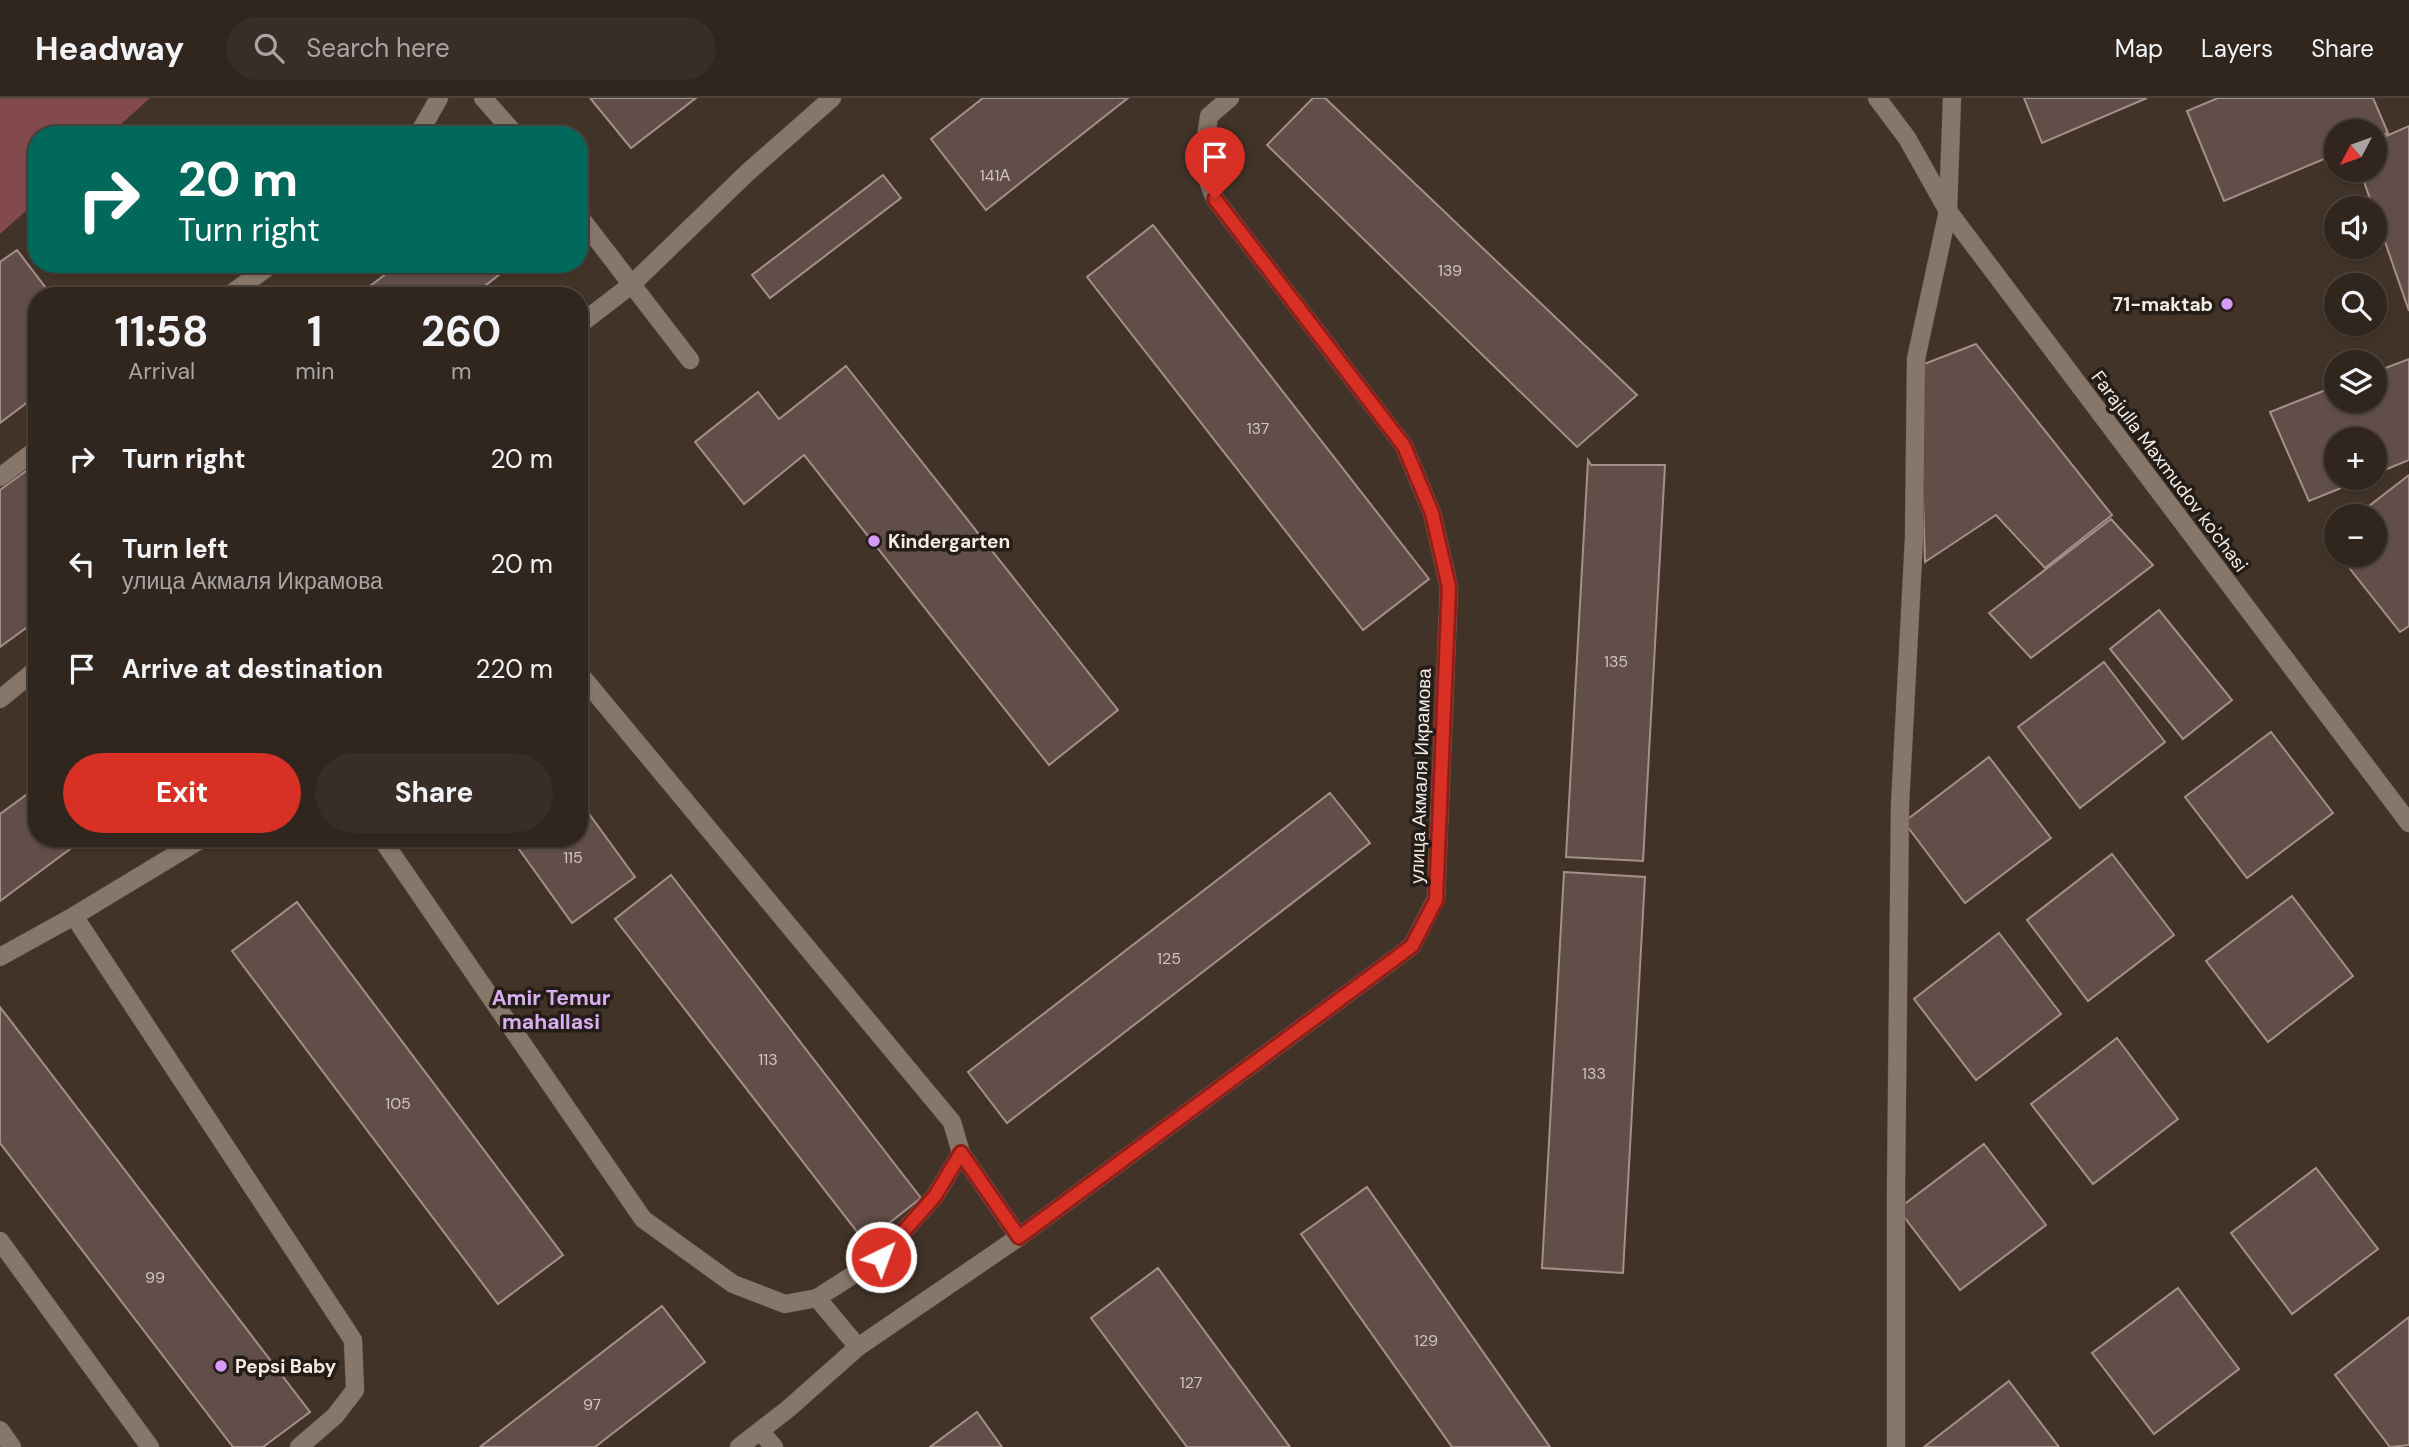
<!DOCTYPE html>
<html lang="en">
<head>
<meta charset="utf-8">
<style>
  body { margin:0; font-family:"DM Sans",sans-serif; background:#392e27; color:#f1f3f6; height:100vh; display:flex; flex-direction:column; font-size:26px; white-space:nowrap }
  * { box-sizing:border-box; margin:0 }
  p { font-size:23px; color:#a8a5a4 }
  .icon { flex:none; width:38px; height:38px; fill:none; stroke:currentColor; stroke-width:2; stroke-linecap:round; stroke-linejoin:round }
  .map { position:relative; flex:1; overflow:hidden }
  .side { position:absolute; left:28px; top:189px; width:560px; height:560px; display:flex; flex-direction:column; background:#31261e; border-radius:28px; box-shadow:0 2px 5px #0004,0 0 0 2px #4c433c }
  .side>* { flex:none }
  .banner { position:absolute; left:28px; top:28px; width:560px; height:147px; border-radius:28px; box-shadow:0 2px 5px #0004,0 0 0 2px #4c433c; background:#00695c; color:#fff; overflow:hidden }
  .needle { width:46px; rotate:229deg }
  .buttons { position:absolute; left:2324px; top:21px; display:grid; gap:14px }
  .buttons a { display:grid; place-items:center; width:63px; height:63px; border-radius:50%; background:#31261e; box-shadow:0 2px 5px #0004,0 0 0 2px #4c433c; font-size:35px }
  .pin { position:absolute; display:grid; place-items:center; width:60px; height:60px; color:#fff; margin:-72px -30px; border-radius:50% 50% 50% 0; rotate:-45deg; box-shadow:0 0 7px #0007 }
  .pin .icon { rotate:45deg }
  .me { position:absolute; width:77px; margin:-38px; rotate:42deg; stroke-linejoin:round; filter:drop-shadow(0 0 5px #0008) }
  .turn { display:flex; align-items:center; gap:24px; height:147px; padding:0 35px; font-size:32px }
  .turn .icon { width:91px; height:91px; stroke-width:2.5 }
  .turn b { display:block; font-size:49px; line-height:60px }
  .eta { display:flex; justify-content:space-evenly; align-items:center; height:119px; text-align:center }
  .eta b { font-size:42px; font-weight:700; line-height:49px }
  .cta { display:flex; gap:14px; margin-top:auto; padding:14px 35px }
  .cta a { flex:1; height:80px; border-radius:42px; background:#d93025; color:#fff; font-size:28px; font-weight:700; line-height:80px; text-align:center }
  .cta a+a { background:#392e27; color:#f1f3f6 }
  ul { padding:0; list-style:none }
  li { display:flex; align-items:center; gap:21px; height:105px; padding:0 35px }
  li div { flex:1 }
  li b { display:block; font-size:26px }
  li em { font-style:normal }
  header { display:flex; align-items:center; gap:42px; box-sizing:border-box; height:98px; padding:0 35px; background:#31261e; border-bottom:2px solid #4c433c }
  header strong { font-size:33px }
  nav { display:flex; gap:38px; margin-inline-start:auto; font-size:24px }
  .search { width:490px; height:63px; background:#392e27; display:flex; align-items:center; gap:18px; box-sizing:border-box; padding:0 24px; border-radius:38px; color:#a8a5a4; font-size:26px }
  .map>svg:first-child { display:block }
  .green { fill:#834a4e }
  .building { fill:#614e48; stroke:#a59089; stroke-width:2 }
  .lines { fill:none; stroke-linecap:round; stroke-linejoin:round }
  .lane-casing { stroke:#5c5047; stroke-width:19 }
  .street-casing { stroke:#5c5047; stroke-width:19 }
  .secondary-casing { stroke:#5c5047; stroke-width:19 }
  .lane { stroke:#87776a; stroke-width:18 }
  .street { stroke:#87776a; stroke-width:18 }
  .secondary { stroke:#87776a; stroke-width:18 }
  .route-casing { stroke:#8d1f18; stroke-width:18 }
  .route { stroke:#d93025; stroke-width:12 }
  .poi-dot { fill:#d79bf9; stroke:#231c17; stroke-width:2.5 }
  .labels { text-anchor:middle; stroke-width:7; stroke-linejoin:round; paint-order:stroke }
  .number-label { font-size:16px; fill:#cfc4bd }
  .poi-label { font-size:19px; font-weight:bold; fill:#f4ebe4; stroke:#231c17; text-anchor:start }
  .street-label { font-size:19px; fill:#f4ebe4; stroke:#231c17 }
  .neighbourhood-label { font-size:21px; font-weight:bold; fill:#d8aff0; stroke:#231c17 }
</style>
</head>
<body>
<header>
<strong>Headway</strong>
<div class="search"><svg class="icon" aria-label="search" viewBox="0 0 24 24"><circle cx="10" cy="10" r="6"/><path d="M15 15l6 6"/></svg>Search here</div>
<nav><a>Map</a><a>Layers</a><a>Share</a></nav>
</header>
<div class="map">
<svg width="2409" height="1349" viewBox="0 0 2409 1349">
  <rect width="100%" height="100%" fill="#413328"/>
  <polygon class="green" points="0,0 150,0 109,37 37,37 37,103 0,136"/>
  <g class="building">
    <polygon points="590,0 696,0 631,50"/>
    <polygon points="983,0 1128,0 986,112 931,41"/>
    <polygon points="1313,0 1325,0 1637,297 1577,349 1267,47"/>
    <polygon points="2024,0 2147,0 2042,45"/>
    <polygon points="2218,0 2373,0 2388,35 2375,40 2375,33 2336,33 2336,56 2224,103 2187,13"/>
    <polygon points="2409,28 2409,213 2360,72 2375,72 2375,43"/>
    <polygon points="883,77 901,100 770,200 752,177"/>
    <polygon points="1153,127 1429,481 1363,532 1087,179"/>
    <polygon points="17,152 52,198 37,198 37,297 0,325 0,164"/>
    <polygon points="399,166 513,166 472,198 357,198"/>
    <polygon points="1976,246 2112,417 2045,470 1996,417 1925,464 1919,268"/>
    <polygon points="2409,261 2409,362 2375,376 2375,341 2336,341 2336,380 2366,380 2309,403 2270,314 2336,288 2336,303 2375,303 2375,274"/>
    <polygon points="846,268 1118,612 1049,667 804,357 744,406 695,344 758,294 779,321"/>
    <polygon points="1588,362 1591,367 1665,367 1643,763 1566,759"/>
    <polygon points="37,365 37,522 0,549 0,392"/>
    <polygon points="2409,377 2409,528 2400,534 2339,457 2375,457 2375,418 2356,418"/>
    <polygon points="2111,421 2153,467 2031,560 1989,515"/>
    <polygon points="2336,434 2336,454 2326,442"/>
    <polygon points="2159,512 2232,602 2183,641 2110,551"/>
    <polygon points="2104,564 2165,644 2080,710 2018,629"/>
    <polygon points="2271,634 2333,715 2247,780 2185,699"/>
    <polygon points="1989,659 2051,740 1965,805 1904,724"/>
    <polygon points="37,689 37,740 85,740 0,803 0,716"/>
    <polygon points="1330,695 1370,745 1007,1025 968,974"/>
    <polygon points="579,702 635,779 572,825 511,740 579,740"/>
    <polygon points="2112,756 2174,837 2088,903 2027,822"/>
    <polygon points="1564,774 1645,779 1623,1175 1542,1170"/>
    <polygon points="671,777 921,1100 865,1144 615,821"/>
    <polygon points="2292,798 2353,878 2268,944 2206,863"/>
    <polygon points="297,804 563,1157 498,1206 232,853"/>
    <polygon points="1999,835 2061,916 1976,982 1914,901"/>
    <polygon points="0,909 310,1314 263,1349 233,1349 0,1045"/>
    <polygon points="2117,940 2178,1021 2093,1086 2031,1006"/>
    <polygon points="1984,1046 2046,1127 1960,1192 1898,1111"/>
    <polygon points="2316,1070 2378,1151 2292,1216 2231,1135"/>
    <polygon points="1367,1089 1550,1349 1452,1349 1301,1136"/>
    <polygon points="1158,1170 1290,1349 1187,1349 1091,1220"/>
    <polygon points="2178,1190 2239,1271 2154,1336 2092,1255"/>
    <polygon points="662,1208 705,1264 595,1349 480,1349"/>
    <polygon points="2409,1219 2409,1347 2390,1349 2335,1277"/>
    <polygon points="2009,1283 2059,1349 1924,1349"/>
    <polygon points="977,1314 1002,1349 930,1349"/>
  </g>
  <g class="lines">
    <g class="lane-casing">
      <g id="lane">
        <polyline points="483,0 516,37"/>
        <polyline points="418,37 439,0"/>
        <polyline points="579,118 690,262"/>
        <polyline points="228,198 272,166"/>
        <polyline points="579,227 631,187 748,74 832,0"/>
        <polyline points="0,379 37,351"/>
        <polyline points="579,575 952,1024 961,1055 1019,1139"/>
        <polyline points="0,601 37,571"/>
        <polyline points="381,740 643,1121 733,1186 785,1206 817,1200 858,1249"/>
        <polyline points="74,818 353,1242 355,1292 335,1318 299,1349"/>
        <polyline points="0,859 74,818 203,740"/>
        <polyline points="0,1143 150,1349"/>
        <polyline points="817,1200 881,1159 935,1098 961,1055"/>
        <polyline points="760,1333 774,1349"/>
        <polyline points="739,1349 788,1311 858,1249 1019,1139 1412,848 1436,801 1449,489 1432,415 1404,348 1215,101 1202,67 1209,18 1230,0"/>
      </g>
    </g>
    <g class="street-casing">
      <polyline id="street" points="1896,1349 1896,1090 1900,707 1914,440 1916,261 1948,113 1952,0"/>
    </g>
    <g class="secondary-casing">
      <g id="secondary">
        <polyline points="1877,0 1907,40 1948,113 2409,725"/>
        <polyline points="0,1332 12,1349"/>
      </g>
    </g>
    <use href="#lane" class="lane"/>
    <use href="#street" class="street"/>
    <use href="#secondary" class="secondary"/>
  </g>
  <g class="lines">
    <g class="route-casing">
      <polyline id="route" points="881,1159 935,1098 961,1055 1019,1139 1412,848 1436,802 1449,489 1432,415 1404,348 1215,101"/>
    </g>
    <use href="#route" class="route"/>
  </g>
  <g class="poi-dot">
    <circle cx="2227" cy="206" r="7"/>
    <circle cx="874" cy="443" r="7"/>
    <circle cx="221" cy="1268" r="7"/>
  </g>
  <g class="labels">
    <g class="number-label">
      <text x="995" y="83">141А</text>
      <text x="1450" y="178">139</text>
      <text x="1258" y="336">137</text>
      <text x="1616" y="569">135</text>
      <text x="573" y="765">115</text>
      <text x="1169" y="866">125</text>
      <text x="768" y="967">113</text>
      <text x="1594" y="981">133</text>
      <text x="398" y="1011">105</text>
      <text x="155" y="1185">99</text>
      <text x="1426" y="1248">129</text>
      <text x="1191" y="1290">127</text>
      <text x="592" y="1312">97</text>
    </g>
    <g class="poi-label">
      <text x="2213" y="213" text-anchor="end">71-maktab</text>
      <text x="888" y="450">Kindergarten</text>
      <text x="235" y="1275">Pepsi Baby</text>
    </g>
    <g class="street-label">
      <text transform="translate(2170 373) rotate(53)" y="7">Farajulla Maxmudov ko'chasi</text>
      <text transform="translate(1420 678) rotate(-88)" y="7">улица Акмаля Икрамова</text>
    </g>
    <g class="neighbourhood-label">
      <text x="551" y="907">Amir Temur<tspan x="551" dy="24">mahallasi</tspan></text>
    </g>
  </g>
</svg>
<div class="buttons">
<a><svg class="needle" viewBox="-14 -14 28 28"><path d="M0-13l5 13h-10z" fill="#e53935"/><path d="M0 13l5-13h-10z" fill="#a8a5a4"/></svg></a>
<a><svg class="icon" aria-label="sound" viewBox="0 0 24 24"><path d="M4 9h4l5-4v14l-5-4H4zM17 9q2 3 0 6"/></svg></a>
<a><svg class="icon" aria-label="search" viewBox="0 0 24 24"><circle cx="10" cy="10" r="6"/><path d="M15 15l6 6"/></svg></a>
<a><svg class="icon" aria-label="layers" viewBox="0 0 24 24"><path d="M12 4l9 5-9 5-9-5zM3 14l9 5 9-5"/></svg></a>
<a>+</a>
<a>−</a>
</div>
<div class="pin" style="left:1215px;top:101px;background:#d93025"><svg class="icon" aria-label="arrive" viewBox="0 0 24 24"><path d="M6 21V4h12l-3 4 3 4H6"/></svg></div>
<svg class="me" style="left:881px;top:1159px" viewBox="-20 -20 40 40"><circle r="17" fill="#d93025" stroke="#fff" stroke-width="3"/><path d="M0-11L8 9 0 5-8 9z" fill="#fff"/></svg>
<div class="banner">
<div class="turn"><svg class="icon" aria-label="right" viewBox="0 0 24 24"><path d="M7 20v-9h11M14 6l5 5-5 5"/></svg><div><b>20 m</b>Turn right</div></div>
</div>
<section class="side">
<div class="eta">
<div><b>11:58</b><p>Arrival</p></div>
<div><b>1</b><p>min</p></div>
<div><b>260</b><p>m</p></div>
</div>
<ul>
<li><svg class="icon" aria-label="right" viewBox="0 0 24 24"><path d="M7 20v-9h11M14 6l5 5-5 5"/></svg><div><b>Turn right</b></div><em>20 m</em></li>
<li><svg class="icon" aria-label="left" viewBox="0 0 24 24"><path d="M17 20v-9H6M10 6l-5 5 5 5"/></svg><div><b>Turn left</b><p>улица Акмаля Икрамова</p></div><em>20 m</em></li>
<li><svg class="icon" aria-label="arrive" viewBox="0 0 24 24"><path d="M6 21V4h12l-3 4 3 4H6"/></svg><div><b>Arrive at destination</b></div><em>220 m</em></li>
</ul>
<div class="cta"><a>Exit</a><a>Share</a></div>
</section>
</div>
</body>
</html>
